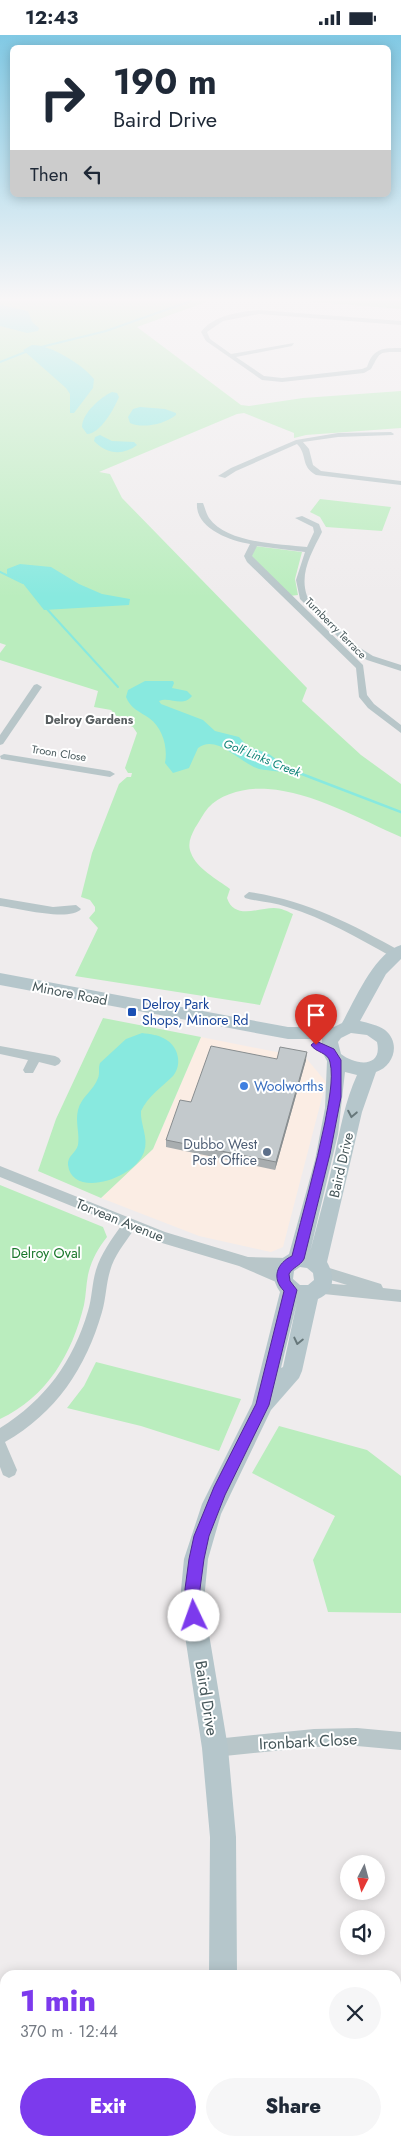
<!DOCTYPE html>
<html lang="en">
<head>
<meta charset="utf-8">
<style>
  body { margin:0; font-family:Jost,sans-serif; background:#f6f6f7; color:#1f2937; height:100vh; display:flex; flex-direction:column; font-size:19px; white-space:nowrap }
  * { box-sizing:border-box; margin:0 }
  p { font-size:16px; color:#747a83 }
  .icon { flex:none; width:28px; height:28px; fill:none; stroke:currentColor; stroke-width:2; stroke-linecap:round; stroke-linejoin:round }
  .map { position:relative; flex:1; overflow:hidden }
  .panel { position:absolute; left:0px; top:1935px; width:401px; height:176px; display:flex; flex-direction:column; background:#fff; border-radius:15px 15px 0 0; box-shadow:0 2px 12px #0003 }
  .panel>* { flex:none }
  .hud { position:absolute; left:10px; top:10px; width:381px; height:152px; border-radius:8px; box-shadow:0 2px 12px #0003; background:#fff; color:#1f2937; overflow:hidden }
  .needle { width:32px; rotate:186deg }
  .controls { position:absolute; left:340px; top:1820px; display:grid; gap:10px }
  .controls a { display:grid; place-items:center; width:45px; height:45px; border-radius:50%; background:#fff; box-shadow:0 2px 12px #0003; font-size:25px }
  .pin { position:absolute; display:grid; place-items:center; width:42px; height:42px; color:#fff; margin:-51px -21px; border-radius:50% 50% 50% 0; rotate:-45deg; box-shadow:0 0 5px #0007 }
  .pin .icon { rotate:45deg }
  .me { position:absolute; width:55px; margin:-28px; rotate:357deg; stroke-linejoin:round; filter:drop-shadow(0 0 4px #0008) }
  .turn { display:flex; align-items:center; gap:18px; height:105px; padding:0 20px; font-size:22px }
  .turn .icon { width:65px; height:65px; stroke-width:2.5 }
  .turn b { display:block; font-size:35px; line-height:42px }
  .then { display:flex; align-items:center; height:48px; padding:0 20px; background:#0003; gap:10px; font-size:19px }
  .round { display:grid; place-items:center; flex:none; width:52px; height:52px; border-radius:26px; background:#f6f6f7 }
  .head { display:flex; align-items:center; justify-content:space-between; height:85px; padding:0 20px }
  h1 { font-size:30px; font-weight:800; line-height:38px; color:#7c3aed }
  .cta { display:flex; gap:10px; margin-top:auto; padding:10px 20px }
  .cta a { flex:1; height:58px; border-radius:30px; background:#7c3aed; color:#fff; font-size:20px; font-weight:800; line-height:58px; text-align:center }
  .cta a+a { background:#f6f6f7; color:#1f2937 }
  .status { display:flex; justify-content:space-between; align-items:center; height:35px; padding:0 25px; background:#fff; direction:ltr }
  .status svg { height:14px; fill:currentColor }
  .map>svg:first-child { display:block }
  .commercial { fill:#fbede4 }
  .green { fill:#baedbe }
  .water { fill:#88e9df }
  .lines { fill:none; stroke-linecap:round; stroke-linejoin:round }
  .stream-far1 { stroke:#88e9df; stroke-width:2 }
  .stream { stroke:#88e9df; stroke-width:2.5 }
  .street { fill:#b8c6c9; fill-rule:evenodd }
  .secondary { fill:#b5c6cb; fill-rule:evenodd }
  .wall { fill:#a8adaf }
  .shaded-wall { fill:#888d8f }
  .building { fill:#c3c9cc; stroke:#888d8f }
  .oneway { stroke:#67787b }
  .route { fill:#7c3aed; stroke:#51269a }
  .transit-dot { fill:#1a4fb4; stroke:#fff; stroke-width:2 }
  .shop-dot { fill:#3f7fe0; stroke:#fff; stroke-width:2 }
  .service-dot { fill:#5c6f8a; stroke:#fff; stroke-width:2 }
  .labels { text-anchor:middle; stroke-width:4; stroke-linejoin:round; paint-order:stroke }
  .far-street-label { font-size:11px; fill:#455659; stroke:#fff }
  .far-neighbourhood-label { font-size:12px; font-weight:bold; fill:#595f61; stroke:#fff }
  .far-water-label { font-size:12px; font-style:italic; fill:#108478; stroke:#fff }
  .street-label { font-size:14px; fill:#455659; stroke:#fff }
  .transit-label { font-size:14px; fill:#164399; stroke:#fff; text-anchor:start }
  .shop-label { font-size:14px; fill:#366cbe; stroke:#fff; text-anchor:start }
  .service-label { font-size:14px; fill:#4e5e75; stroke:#fff; text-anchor:end }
  .park-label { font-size:14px; fill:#19772b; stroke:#fff }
  .near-street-label { font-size:16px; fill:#455659; stroke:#fff }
</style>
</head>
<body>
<div class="status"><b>12:43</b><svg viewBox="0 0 49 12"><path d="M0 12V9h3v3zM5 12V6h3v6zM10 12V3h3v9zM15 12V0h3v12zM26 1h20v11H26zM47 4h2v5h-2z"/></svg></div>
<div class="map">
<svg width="401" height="2111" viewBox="0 0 401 2111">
  <rect width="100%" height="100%" fill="#efeced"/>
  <polygon class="commercial" points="201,1002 306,1023 326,1047 283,1212 271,1217 199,1201 101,1163 153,1114"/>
  <g class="green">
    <path d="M0,266H209L137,292L241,370L249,371L303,363L401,356V393L306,400L294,403V398L244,378L237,379L99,437L110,439L122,463L307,653L302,666L361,720L401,749V802C360,784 312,757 268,754C248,752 221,758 208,773C203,779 199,787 195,793C191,801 187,809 191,818C197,834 217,844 230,854L227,863C234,885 258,873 274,873C281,873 287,876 293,879L260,970L75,941L98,893L89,883L95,876V872L90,865L81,862L92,818L119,749L127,742H131L132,738H128L125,733L137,698L133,692L123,688L111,675L94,672L98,656L0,625V618L6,610L0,608Z"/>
    <polygon points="303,266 401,266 401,274"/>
    <polygon points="320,464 391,472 382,496 326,492 320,482 310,477"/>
    <polygon points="255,511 302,517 295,544 298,560 289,561 251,525 251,515"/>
    <polygon points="103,983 201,1002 153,1114 101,1163 38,1136 56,1084"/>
    <path d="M0,1150L103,1192L107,1202C98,1213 91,1226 88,1240C86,1250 86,1260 84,1270C72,1319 47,1362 0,1384Z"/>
    <polygon points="96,1327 241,1364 219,1416 141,1391 67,1373 84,1351"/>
    <polygon points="279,1391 367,1415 401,1441 401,1578 328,1577 313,1525 335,1481 252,1438"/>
  </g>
  <g class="water">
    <polygon points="0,270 28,276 32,287 39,293 38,296 27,298 0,291"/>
    <path d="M32,310C51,310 82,329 94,344L93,353L74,378H70V359L66,353L23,315Z"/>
    <path d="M112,357L117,358L119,362C114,374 100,399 87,399L82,392C82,378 101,362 112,357Z"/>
    <path d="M140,372L165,374L176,378V380C165,389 143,394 130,388L128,382L133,374Z"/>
    <path d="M100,400L112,406L134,407L137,410C123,421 106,419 94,406L95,402Z"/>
    <polygon points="20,529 51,532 79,549 102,559 130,564 129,570 44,575 21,546 7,540 7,534"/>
    <path d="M145,646H173L174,648L172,653L187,656L192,661C182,673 170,661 159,666L161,669L203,685L215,696L239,702L247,711L269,719L284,730L298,738C287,737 270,736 259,734C241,729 217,698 198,713L189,733L173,738L165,728C168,713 163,693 149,683C140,677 130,673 126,662L128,655Z"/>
    <path d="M142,998C150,999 159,1000 165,1004C178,1011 183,1029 173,1041C162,1052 148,1061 141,1076C140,1089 149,1103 144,1117C135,1144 72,1164 68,1130C67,1121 76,1118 78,1110C80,1099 75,1087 78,1075C81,1062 94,1055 98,1043C100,1038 98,1033 100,1028L126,1004Z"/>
  </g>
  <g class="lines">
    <g class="stream-far1">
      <polyline points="41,312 106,296 191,266"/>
      <polyline points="0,327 28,316"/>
      <polyline points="0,537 23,548"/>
      <polyline points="46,573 118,652"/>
    </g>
    <polyline class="stream" points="294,736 401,777"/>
    <g class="street">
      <path d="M259,275L401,286V290L259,279L223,286L207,297L210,304L231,319L294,308L292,311L236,322L264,341L282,343L362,334L367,332C373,313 383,313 401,313V317C378,317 381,316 371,334L364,338L282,347L262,345L206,306L201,297C214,280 239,277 259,275Z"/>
      <path d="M391,397L394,399L393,400L338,402L303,407L309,414L313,430L321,436L401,446V450L316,440C300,431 308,420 297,409L236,436L225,443L218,441L231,433L296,405L338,398Z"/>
      <path d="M197,468H203C205,473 206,478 209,483C226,508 279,509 307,512L314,497L313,492L295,483L302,481L319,489L322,497C312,517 299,538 307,561L357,611L373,621L401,630V636L367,625L351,615L300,564L296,545L305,517L257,511L252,521L363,630L367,660L374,669L401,690V698L368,673L359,662L356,633L247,527L244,521L250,509C230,506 195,493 197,468Z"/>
      <polygon points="37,649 42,652 3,709 0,710 0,700 34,650"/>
      <polygon points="4,719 110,736 115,739 110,742 1,724 0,721"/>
      <path d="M249,857C305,865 352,889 400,916L401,920L396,923L392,922C358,903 324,883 287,872C273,867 259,867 245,863L244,861Z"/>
      <path d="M0,863L53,872L76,870L81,874C70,887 17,873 0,871Z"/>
      <polygon points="0,1011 55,1021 59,1023 61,1026 59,1029 55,1031 39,1027 33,1038 25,1038 23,1035 28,1025 0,1019"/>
      <path d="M0,1131L165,1197L248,1222L288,1223L293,1225L295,1229L293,1233L275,1234L288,1240L290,1244L288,1248L283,1250L239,1231L162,1208L133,1196C124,1209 114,1221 110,1236C106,1249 106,1263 102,1277C86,1333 56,1378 5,1407L17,1435L15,1440L9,1443L3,1440L0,1432V1393C45,1365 73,1327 88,1276C92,1263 92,1248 96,1235C101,1219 111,1205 121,1191L0,1142Z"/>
      <polygon points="323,1231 381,1249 383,1253 401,1255 401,1267 314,1258 312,1254 314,1250 319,1248 347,1250 318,1241 316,1237 318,1233"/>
      <polygon points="357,1693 401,1697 401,1715 357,1711 314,1712 215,1722 209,1719 206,1713 209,1707 215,1704 314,1694"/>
      <polygon points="0,1954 5,1956 5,1976 0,1974"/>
    </g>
    <g class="secondary">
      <path d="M401,910V924L386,939L360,986C368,988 378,990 385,995C401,1008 394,1031 376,1037L362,1077L327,1227C335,1241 335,1257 318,1264L302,1336L299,1343L271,1375L221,1479L208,1524L205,1555L206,1581L228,1713L236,1802L237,1940H209L210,1802L202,1713L182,1581L181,1555L184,1524L202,1469L252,1369L280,1257C269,1241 273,1228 289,1219L315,1125L325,1073L327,1026L321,1015L322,1004H288L0,950V938L288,992H334L342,988C355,965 375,917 401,910ZM351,998L367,1000L377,1007C383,1034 355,1030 341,1019L338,1007L341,1003ZM345,1037L357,1040C345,1066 340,1095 334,1123C327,1154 318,1186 310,1217L338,1099ZM300,1232L307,1233L313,1238L314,1245L308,1250H300L293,1244L294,1236ZM297,1267L283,1332L281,1333Z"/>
      <polygon points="396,1992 401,1993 401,2021 396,2021"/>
      <polygon points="182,2106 212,2106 211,2111 181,2111"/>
    </g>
  </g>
  <polygon class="wall" points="277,1024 306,1025 275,1135 166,1112 166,1105"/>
  <polygon class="shaded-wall" points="307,1017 306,1025 275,1135 276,1127"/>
  <polygon class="building" points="211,1011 277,1024 280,1012 307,1017 276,1127 166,1105 180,1065 191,1067"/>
  <defs><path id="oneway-chevron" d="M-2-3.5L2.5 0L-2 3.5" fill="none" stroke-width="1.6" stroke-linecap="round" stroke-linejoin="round" transform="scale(1.25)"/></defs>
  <g class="oneway">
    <use href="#oneway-chevron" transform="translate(352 1079) rotate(101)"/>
    <use href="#oneway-chevron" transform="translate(298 1306) rotate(103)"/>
  </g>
  <linearGradient id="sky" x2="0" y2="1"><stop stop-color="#81c9e4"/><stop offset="0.47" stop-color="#f8f6f7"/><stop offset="1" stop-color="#f8f6f7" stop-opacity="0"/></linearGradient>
  <rect width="401" height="562" fill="url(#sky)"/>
  <path class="route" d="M316,1006L334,1014L341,1025V1062L330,1119L304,1224C300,1231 293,1232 289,1239L290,1246L297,1255L269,1370L225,1460L209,1501L204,1524L200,1554L202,1581L200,1586L194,1589L189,1586L186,1581L185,1554L189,1524L194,1501L214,1452L256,1369L284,1256C271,1243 277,1228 292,1221C303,1176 316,1132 325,1087C328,1070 334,1044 330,1027C328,1017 316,1018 311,1010Z"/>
  <rect class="transit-dot" x="127" y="972" width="10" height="10" rx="2.5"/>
  <circle class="shop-dot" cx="244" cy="1051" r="5"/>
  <circle class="service-dot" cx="267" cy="1117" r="5"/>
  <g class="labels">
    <g class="far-street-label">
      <text transform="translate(336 593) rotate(45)" y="4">Turnberry Terrace</text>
      <text transform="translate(59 718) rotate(9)" y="4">Troon Close</text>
    </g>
    <g class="far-neighbourhood-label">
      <text x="89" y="689">Delroy Gardens</text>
    </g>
    <g class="far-water-label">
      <text transform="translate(262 723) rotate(22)" y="4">Golf Links Creek</text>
    </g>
    <g class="street-label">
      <text transform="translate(70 958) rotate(11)" y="5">Minore Road</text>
      <text transform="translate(341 1130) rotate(-77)" y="5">Baird Drive</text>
      <text transform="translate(120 1185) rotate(22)" y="5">Torvean Avenue</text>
    </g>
    <g class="transit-label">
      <text x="142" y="974">Delroy Park<tspan x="142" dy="16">Shops, Minore Rd</tspan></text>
    </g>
    <g class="shop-label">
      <text x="254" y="1056">Woolworths</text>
    </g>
    <g class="service-label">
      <text x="257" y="1114">Dubbo West<tspan x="257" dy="16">Post Office</tspan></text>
    </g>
    <g class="park-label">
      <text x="46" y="1223">Delroy Oval</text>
    </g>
    <g class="near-street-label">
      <text transform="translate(207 1663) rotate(81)" y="6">Baird Drive</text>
      <text transform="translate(308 1706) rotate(-3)" y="6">Ironbark Close</text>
    </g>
  </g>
</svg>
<div class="controls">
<a><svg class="needle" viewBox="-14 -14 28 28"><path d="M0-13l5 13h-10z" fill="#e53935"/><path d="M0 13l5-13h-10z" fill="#747a83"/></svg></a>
<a><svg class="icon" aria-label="sound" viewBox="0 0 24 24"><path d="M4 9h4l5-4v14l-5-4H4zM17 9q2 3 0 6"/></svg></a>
</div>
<div class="pin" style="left:316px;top:1010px;background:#d93025"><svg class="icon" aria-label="arrive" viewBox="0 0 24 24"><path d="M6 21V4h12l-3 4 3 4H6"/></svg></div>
<svg class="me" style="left:194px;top:1581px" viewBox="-20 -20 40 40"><circle r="19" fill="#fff"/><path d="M0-13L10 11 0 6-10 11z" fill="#7c3aed"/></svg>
<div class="hud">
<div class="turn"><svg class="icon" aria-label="right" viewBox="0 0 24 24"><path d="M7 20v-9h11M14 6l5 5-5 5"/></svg><div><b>190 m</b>Baird Drive</div></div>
<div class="then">Then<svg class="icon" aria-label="left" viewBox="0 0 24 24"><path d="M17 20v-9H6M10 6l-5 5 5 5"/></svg></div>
</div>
<section class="panel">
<div class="head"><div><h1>1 min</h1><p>370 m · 12:44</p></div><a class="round"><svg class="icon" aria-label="close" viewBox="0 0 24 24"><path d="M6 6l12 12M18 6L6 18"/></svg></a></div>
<div class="cta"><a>Exit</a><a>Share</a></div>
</section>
</div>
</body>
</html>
